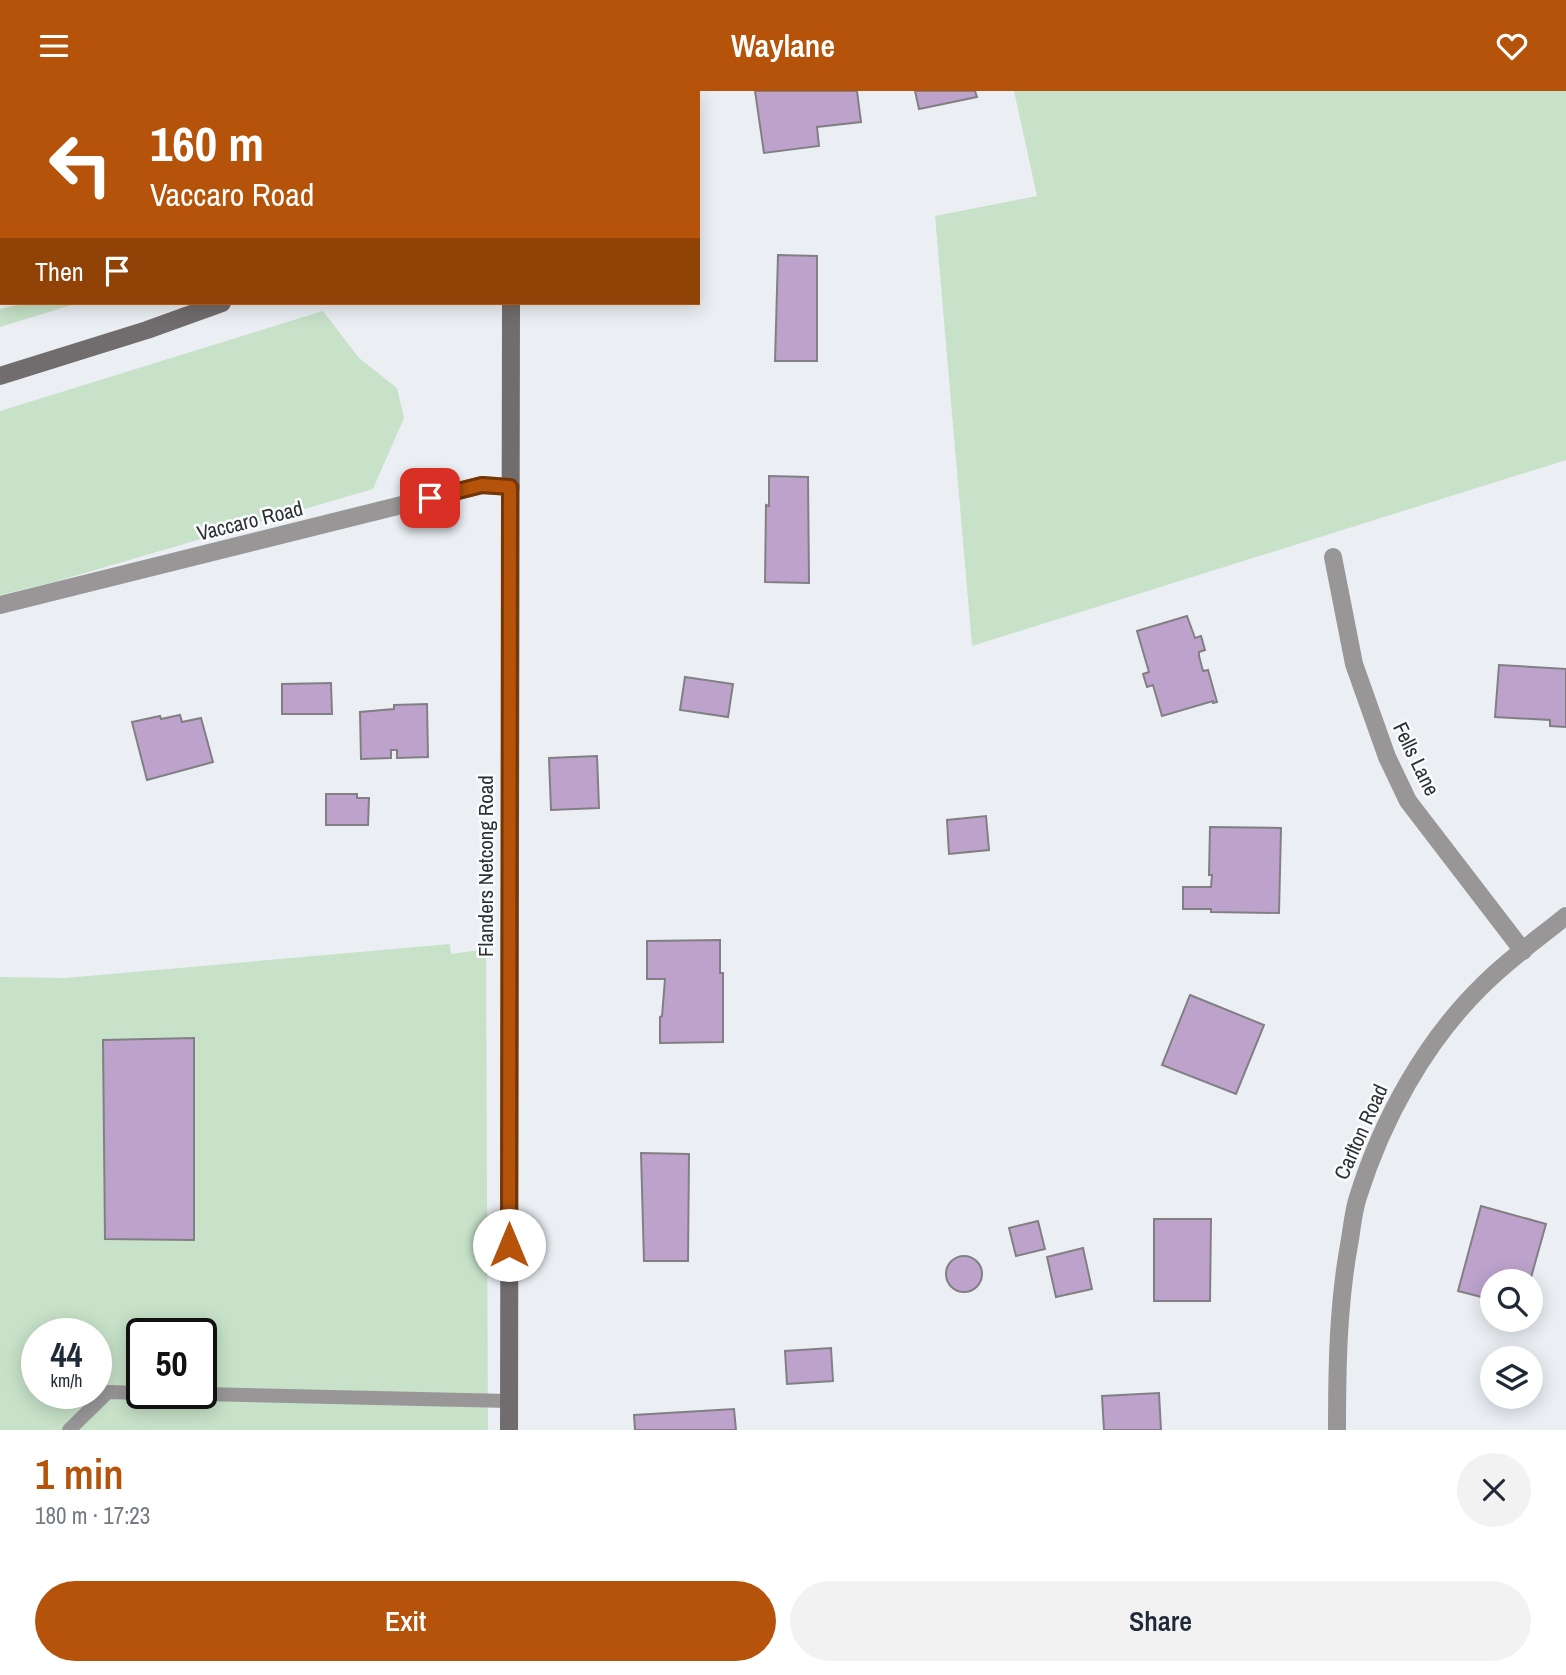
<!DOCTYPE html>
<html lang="en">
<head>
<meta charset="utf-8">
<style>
  body { margin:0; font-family:"Archivo Narrow",sans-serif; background:#f2f2f3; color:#1f2937; height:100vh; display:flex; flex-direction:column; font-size:26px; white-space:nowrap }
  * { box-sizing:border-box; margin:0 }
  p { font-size:23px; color:#747a83 }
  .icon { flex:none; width:38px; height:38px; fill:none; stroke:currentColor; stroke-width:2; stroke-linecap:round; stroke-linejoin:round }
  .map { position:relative; height:1339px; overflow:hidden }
  .side { display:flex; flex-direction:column; background:#fff; flex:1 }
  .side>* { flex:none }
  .guide { position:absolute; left:0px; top:0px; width:700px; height:214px; box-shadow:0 4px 18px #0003; background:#b45309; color:#fff; overflow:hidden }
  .controls { position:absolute; left:1480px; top:1178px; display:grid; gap:14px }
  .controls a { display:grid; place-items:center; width:63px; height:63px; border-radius:50%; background:#fff; box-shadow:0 4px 18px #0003; font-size:35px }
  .speed { position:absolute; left:21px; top:1227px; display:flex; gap:14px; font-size:35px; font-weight:700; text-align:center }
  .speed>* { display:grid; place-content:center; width:91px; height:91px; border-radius:50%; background:#fff; box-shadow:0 4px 18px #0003; line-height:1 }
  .speed small { font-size:18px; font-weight:400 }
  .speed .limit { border:4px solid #111; border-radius:10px; background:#fff; color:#111 }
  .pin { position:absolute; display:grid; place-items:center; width:60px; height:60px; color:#fff; margin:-30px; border-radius:14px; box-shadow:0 4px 10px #0006 }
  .me { position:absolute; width:77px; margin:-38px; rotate:0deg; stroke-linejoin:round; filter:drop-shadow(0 0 5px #0008) }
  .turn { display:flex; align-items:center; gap:24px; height:147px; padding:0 35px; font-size:32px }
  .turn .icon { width:91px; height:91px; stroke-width:2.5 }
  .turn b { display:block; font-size:49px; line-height:60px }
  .then { display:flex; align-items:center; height:66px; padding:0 35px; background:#0003; gap:14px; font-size:26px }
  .round { display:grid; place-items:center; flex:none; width:74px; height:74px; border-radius:37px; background:#f2f2f3 }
  .head { display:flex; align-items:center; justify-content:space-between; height:119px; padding:0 35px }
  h1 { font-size:42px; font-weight:600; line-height:52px; color:#b45309 }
  .primary-button { display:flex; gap:14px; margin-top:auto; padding:14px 35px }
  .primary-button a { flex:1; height:80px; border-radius:42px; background:#b45309; color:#fff; font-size:28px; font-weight:600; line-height:80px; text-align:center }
  .primary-button a+a { background:#f2f2f3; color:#1f2937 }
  header { display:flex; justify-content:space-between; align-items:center; height:91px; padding:0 35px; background:#b45309; color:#fff; font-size:32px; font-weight:600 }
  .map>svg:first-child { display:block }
  .green { fill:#c7e2c9; fill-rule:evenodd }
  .building { fill:#bda3cc; stroke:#827f84; stroke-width:2 }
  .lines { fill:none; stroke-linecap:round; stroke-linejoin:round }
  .service { stroke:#999697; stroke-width:14 }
  .minor { stroke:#999697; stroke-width:18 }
  .secondary { stroke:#716c6d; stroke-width:18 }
  .route-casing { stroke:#753606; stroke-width:18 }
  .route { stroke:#b45309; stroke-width:12 }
  .labels { text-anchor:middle; stroke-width:5; stroke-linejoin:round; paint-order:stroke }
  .street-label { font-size:21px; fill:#2f3032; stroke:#fafcfe }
</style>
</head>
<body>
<header><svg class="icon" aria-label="menu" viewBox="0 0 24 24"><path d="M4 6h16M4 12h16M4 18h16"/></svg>Waylane<svg class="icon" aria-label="heart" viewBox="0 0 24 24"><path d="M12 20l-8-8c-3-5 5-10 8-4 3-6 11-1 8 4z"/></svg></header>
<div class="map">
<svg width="1566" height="1339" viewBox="0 0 1566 1339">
  <rect width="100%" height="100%" fill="#ebeff4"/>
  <g class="green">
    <polygon points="94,0 219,0 100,2"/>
    <polygon points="1014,0 1566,0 1566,369 972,555 935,125 1037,105"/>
    <polygon points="27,212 78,212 0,236 0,218"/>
    <polygon points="323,220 359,267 397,297 404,327 373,398 54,491 0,504 0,320"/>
    <path d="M450,853L451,863L486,858L488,1339H0V886L65,887ZM37,1242H96V1302H37ZM142,1242H201V1302H142Z"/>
  </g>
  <g class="building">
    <polygon points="755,0 857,0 861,31 817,36 819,55 764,62"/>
    <polygon points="915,0 975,0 977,6 919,18"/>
    <polygon points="778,164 817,165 817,270 775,270"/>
    <polygon points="769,385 808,386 809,492 765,491 766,414 769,415"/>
    <polygon points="1187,525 1195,547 1201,545 1205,559 1199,561 1199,565 1203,580 1208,579 1217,611 1213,612 1213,610 1162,625 1153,594 1147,596 1143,583 1149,581 1137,540"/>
    <polygon points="1499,574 1566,578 1566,636 1550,635 1550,629 1495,626"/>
    <polygon points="685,586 733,593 728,626 680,619"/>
    <polygon points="331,592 332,623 282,623 282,593"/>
    <polygon points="427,613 428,666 397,667 397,659 391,659 391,667 361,668 360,621 394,618 394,614"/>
    <polygon points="180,624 182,631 201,627 213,671 147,689 132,631 160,625 161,628"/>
    <polygon points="597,665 599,717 551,719 549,667"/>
    <polygon points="326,703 357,703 357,707 369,707 368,734 326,734"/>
    <polygon points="986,725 989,759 949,763 947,729"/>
    <polygon points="1210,736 1281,737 1279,822 1211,821 1211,818 1183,818 1183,796 1211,796 1212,784 1209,784"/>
    <polygon points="720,849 720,882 723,882 723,951 660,952 660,926 662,925 665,888 647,888 647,850"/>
    <polygon points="1190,904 1264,934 1236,1003 1162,974"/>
    <polygon points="194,947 194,1149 105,1148 103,949"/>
    <polygon points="641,1062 689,1063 688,1170 644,1170"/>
    <polygon points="1481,1115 1546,1133 1530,1190 1493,1190 1493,1209 1458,1200"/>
    <polygon points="1154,1128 1211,1128 1210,1210 1154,1210"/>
    <polygon points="1038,1130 1045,1158 1016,1165 1009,1137"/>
    <polygon points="1083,1157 1092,1198 1056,1206 1047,1166"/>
    <circle cx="964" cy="1183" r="18"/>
    <polygon points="831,1257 833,1290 787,1293 785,1260"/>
    <polygon points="1159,1302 1161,1339 1104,1339 1102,1305"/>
    <polygon points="734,1318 736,1339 635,1339 634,1324"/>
  </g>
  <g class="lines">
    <g class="service">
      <polyline points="159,1302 509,1310"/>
      <polyline points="69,1339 108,1301 142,1302"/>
    </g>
    <g class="minor">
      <polyline points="1333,466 1354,573 1387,666 1408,710 1523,860"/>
      <polyline points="0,514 482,394 511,396"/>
      <path d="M1337,1339C1337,1276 1338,1215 1349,1154C1352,1138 1353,1121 1358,1106C1382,1029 1425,950 1484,893C1509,868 1539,847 1566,825"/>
    </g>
    <g class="secondary">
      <polyline points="513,2 513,0"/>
      <polyline points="0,285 147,239 222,212"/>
      <polyline points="509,1339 511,212"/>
    </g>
  </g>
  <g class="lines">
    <g class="route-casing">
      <polyline id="route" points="430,407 482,394 510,396 509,1154"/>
    </g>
    <use href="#route" class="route"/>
  </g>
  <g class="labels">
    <g class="street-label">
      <text transform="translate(250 430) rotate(-14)" y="7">Vaccaro Road</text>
      <text transform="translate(1416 668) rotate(64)" y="7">Fells Lane</text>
      <text transform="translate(486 775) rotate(-90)" y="7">Flanders Netcong Road</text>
      <text transform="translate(1361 1041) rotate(-66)" y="7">Carlton Road</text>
    </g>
  </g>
</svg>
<div class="controls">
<a><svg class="icon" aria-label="search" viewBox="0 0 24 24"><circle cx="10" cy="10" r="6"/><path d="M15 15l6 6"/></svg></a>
<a><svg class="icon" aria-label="layers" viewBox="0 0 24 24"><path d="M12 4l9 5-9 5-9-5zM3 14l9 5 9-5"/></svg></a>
</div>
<div class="speed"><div>44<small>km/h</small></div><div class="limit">50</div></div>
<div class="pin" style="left:430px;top:407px;background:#d93025"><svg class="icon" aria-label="arrive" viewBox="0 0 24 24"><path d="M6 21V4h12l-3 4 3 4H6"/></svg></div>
<svg class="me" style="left:509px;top:1154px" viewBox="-20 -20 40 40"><circle r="19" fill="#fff"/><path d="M0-13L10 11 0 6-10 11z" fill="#b45309"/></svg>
<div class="guide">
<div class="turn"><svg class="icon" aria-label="left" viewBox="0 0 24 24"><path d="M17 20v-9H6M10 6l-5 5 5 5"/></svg><div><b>160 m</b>Vaccaro Road</div></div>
<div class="then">Then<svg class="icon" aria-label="arrive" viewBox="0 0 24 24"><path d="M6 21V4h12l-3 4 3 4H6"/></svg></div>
</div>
</div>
<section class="side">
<div class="head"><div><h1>1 min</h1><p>180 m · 17:23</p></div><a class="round"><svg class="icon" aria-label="close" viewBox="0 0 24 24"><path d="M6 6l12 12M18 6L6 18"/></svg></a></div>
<div class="primary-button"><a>Exit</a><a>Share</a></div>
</section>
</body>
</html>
